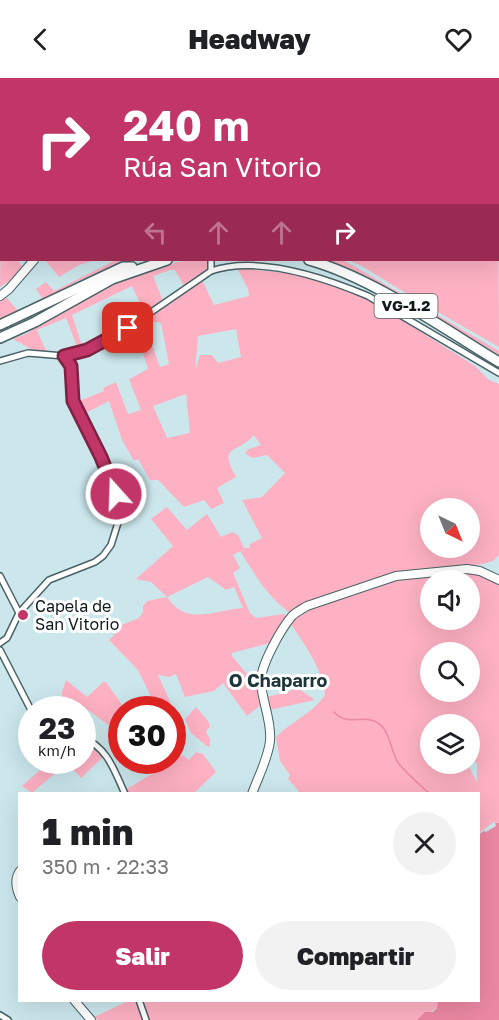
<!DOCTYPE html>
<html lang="es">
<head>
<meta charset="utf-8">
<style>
  body { margin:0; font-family:"Golos Text",sans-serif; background:#f2f2f2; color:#202124; height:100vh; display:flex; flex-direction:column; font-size:22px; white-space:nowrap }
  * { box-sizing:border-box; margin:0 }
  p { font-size:20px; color:#757577 }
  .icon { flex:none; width:33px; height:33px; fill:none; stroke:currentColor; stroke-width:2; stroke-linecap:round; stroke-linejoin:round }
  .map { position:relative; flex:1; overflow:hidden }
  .sheet { position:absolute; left:18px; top:714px; width:462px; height:210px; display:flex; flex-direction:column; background:#fff; border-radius:0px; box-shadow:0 6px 24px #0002 }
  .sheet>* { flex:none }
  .hud { position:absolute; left:0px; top:0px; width:500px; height:183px; box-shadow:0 6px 24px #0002; background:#c13567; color:#fff; overflow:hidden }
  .needle { width:39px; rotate:137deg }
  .fabs { position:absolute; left:420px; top:420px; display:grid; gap:12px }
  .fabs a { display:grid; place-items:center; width:60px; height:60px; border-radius:50%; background:#fff; box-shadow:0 6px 24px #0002; font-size:30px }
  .speed { position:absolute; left:18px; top:618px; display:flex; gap:12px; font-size:30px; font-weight:700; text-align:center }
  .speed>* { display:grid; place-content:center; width:78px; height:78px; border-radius:50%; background:#fff; box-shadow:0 6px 24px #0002; line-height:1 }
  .speed small { font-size:15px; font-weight:400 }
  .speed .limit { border:9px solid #d22; background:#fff; color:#111 }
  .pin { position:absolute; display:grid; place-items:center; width:51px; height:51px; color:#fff; margin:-26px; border-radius:12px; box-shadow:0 3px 9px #0006 }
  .me { position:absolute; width:66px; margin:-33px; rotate:340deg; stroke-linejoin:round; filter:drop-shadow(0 0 4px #0008) }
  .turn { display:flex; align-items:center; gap:21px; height:126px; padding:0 24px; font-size:27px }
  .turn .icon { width:78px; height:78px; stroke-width:2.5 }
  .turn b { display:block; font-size:42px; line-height:51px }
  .lanes { display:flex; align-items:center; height:57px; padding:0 24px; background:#0003; justify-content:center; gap:30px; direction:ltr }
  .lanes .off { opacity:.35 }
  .round { display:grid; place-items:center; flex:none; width:63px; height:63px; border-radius:32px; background:#f2f2f2 }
  .head { display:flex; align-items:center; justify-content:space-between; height:102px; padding:0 24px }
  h1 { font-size:36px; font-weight:800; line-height:45px }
  .cta { display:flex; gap:12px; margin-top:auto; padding:12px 24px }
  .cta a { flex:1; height:69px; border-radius:36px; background:#c13567; color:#fff; font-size:24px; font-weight:800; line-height:69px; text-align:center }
  .cta a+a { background:#f2f2f2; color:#202124 }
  header { display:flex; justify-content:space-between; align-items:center; height:78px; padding:0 24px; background:#fff; font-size:27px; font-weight:800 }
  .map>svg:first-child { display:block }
  .green { fill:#fdb1c3; fill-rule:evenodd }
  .water { fill:#ec88a3 }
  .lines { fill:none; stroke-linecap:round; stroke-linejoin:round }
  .stream { stroke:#ec88a3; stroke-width:1.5 }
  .street-casing { stroke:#496266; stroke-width:8 }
  .secondary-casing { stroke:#496266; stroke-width:10 }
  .highway-casing { stroke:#496266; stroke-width:12 }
  .street { stroke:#fff; stroke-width:5 }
  .secondary { stroke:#fff; stroke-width:8 }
  .highway { stroke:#fff; stroke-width:9 }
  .route-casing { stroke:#7d2243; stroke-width:15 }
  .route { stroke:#c13567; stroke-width:10 }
  .poi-dot { fill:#c13567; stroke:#fff; stroke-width:2 }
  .labels { text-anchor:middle; stroke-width:6; stroke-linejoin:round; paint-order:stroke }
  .shield { fill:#fff; stroke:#575e5f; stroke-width:1.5 }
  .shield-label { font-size:15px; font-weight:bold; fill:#0f191a }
  .poi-label { font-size:16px; fill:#0f191a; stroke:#fff; text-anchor:start }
  .neighbourhood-label { font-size:18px; font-weight:bold; fill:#1e3639; stroke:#fff }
</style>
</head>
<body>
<header><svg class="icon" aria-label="back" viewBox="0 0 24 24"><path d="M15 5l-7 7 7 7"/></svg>Headway<svg class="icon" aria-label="heart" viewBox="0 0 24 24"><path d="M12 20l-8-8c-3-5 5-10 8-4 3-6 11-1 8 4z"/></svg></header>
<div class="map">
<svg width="499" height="942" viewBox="0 0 499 942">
  <rect width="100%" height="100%" fill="#cbe7ec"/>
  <g class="green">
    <polygon points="0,0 134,0 136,1 2,2 1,9"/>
    <polygon points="498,104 499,269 415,221 362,188 348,182 498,182"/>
    <polygon points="1,127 2,182 18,182 22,189 9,203 0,209"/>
    <polygon points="45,182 95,182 79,187 59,199"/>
    <polygon points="116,182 127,182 76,204 43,221 36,211 46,204 54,213"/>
    <polygon points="198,182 208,182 209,190 184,208 175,192 170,192 153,198 163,223 145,235 132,208 72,237 83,271 78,271 66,240 37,252 46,273 33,272 13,261 26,256 108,208 129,199 177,184"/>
    <polygon points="328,182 342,182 352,187 499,273 499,277 368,199"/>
    <path d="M237,190L294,196L362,217L475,288L489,302L499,306V477L493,483L483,486L395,496L363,505L305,525L296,531L294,529L290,535C265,516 256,498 240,473L233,477L240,490L233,495L250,535L256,540L284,536L288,541L274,564L232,575V578L246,595L259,593L260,612L258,613L262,626L247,638L223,605L214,613L185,619L176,596L169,599L158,597L181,648L173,652L172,632L157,631L138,592L109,562L120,551L119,548L139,540L143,534V528L147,523L167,519L151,504L136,501L173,468L151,441L167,429L187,452L207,436L221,459L232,454L238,457L244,470H250V466L262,460L242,422L262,419L285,395L267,377L252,380L245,375L249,371L261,367L254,357C236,377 218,366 236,399L217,410L224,425L211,431L204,422L184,429L158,402H150L138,381L134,383L122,362L109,323L82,337L77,324L104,313L103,310L116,304L128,336L141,332L129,301L148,291L135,250L137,246L144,244L160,289L169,286L161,245L149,243V239L202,202L214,227L249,218L248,211ZM236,251L241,279L218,285L212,277H200L195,293L198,258ZM186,316L190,355L167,360L153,328ZM430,430H470V470H430ZM208,499L226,512L234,509L243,530C214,532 187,549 167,519Z"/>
    <polygon points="7,220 19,234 0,243 0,223"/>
    <path d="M458,494H474L499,505V745L494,744L479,755L478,716L296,715L299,713L288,701L290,697L280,683L276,659C292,643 313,635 325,617C322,590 306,569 291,546L301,536L313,530L382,506L395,502ZM430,502H470V542H430ZM430,574H470V614H430ZM430,646H470V685L471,678L477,686V704L469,689V686H430Z"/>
    <polygon points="66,602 87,619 103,604 106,604 125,631 122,632 121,644 111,649 84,629 82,631 63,631 62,630 62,614"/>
    <polygon points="296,609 315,622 269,632 266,619 288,614"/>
    <polygon points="196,629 208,643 210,648 206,654 210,661 210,668 208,669 191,655 185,641"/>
    <polygon points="83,661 93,666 105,677 81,700 67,685 32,715 22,708 40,692 46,695 60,683 82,682"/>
    <polygon points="196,674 203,676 216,694 194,715 128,715 127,711 183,677 189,682"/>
    <polygon points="128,923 137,923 143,942 98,942 94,939"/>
    <polygon points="142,923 438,923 437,930 417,942 147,942"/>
  </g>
  <polygon class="water" points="495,745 499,745 499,942 417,942 425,934 433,934 437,930 438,923 478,922 479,756 484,753 486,754 496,748"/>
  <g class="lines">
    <path class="stream" d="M334,634C349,650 363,635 378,645C391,653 390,674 399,686C408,697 420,707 430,716"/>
    <g class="street-casing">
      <g id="street">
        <polyline points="498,82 499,82"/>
        <polyline points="211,193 211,182"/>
        <path d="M0,283L28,275L64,278L87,272L128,250L211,193C258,177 323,199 368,218L499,295"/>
        <polyline points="0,498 19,535"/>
        <polyline points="0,565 7,560 19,535 49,502 95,484 103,478 111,467 121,435 101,379 73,323 71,288 64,278"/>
        <polyline points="0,572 32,634"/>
        <path d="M82,659C108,670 114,692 125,716"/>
        <polyline points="139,922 146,942"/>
        <polyline points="0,937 8,942"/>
      </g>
    </g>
    <g class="secondary-casing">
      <g id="secondary">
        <polyline points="185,2 186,0"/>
        <polyline points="0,218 9,211 34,182"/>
        <path d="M252,716C258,699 268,681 270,663C272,643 262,624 261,604C260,588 281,551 292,538C296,534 302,531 307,528L396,498L467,491L480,493L499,502"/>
        <path d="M20,793C14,801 16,810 20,819"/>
        <polyline points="74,922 91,942"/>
      </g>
    </g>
    <g class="highway-casing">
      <g id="highway">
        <path d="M309,182C373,200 441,249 499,284"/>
        <polyline points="0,247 123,189 132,189"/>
        <polyline points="0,260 35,244 112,201 167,182"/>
      </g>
    </g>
    <use href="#street" class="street"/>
    <use href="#secondary" class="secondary"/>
    <use href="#highway" class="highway"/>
  </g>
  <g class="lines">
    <g class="route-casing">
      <polyline id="route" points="116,416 101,379 73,323 71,288 64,278 87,272 128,250"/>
    </g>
    <use href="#route" class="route"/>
  </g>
  <circle class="poi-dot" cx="23" cy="537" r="6"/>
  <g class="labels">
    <rect class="shield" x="374.5" y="216" width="63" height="24" rx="4.5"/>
    <g class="shield-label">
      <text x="406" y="233">VG-1.2</text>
    </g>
    <g class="poi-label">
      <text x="35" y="534">Capela de<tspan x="35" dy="18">San Vitorio</tspan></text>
    </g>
    <g class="neighbourhood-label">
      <text x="278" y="609">O Chaparro</text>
    </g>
  </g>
</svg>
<div class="fabs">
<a><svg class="needle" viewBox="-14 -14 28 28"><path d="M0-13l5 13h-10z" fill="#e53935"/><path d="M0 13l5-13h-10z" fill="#757577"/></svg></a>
<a><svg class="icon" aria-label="sound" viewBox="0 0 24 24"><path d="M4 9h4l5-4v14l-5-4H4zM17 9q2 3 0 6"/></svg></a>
<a><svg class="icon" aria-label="search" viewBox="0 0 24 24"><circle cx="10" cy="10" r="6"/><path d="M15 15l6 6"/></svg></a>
<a><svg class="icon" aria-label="layers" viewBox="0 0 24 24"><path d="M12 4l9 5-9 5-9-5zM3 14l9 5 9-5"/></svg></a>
</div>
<div class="speed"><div>23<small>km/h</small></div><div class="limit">30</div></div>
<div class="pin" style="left:128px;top:250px;background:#d93025"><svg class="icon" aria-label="arrive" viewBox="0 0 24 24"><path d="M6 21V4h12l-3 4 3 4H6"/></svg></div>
<svg class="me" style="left:116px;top:416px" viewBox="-20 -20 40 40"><circle r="17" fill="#c13567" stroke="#fff" stroke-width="3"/><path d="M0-11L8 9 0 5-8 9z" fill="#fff"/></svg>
<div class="hud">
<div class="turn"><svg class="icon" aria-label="right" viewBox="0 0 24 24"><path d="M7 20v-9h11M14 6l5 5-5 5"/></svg><div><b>240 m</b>Rúa San Vitorio</div></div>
<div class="lanes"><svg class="icon off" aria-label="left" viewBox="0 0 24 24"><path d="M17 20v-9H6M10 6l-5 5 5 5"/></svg><svg class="icon off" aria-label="ahead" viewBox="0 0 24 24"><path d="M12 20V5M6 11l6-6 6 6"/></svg><svg class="icon off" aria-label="ahead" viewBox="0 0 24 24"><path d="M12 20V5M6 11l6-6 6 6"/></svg><svg class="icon" aria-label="right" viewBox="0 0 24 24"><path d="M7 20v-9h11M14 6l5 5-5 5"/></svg></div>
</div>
<section class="sheet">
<div class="head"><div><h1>1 min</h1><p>350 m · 22:33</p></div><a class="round"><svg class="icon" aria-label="close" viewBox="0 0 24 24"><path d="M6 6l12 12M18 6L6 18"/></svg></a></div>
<div class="cta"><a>Salir</a><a>Compartir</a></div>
</section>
</div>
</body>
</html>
